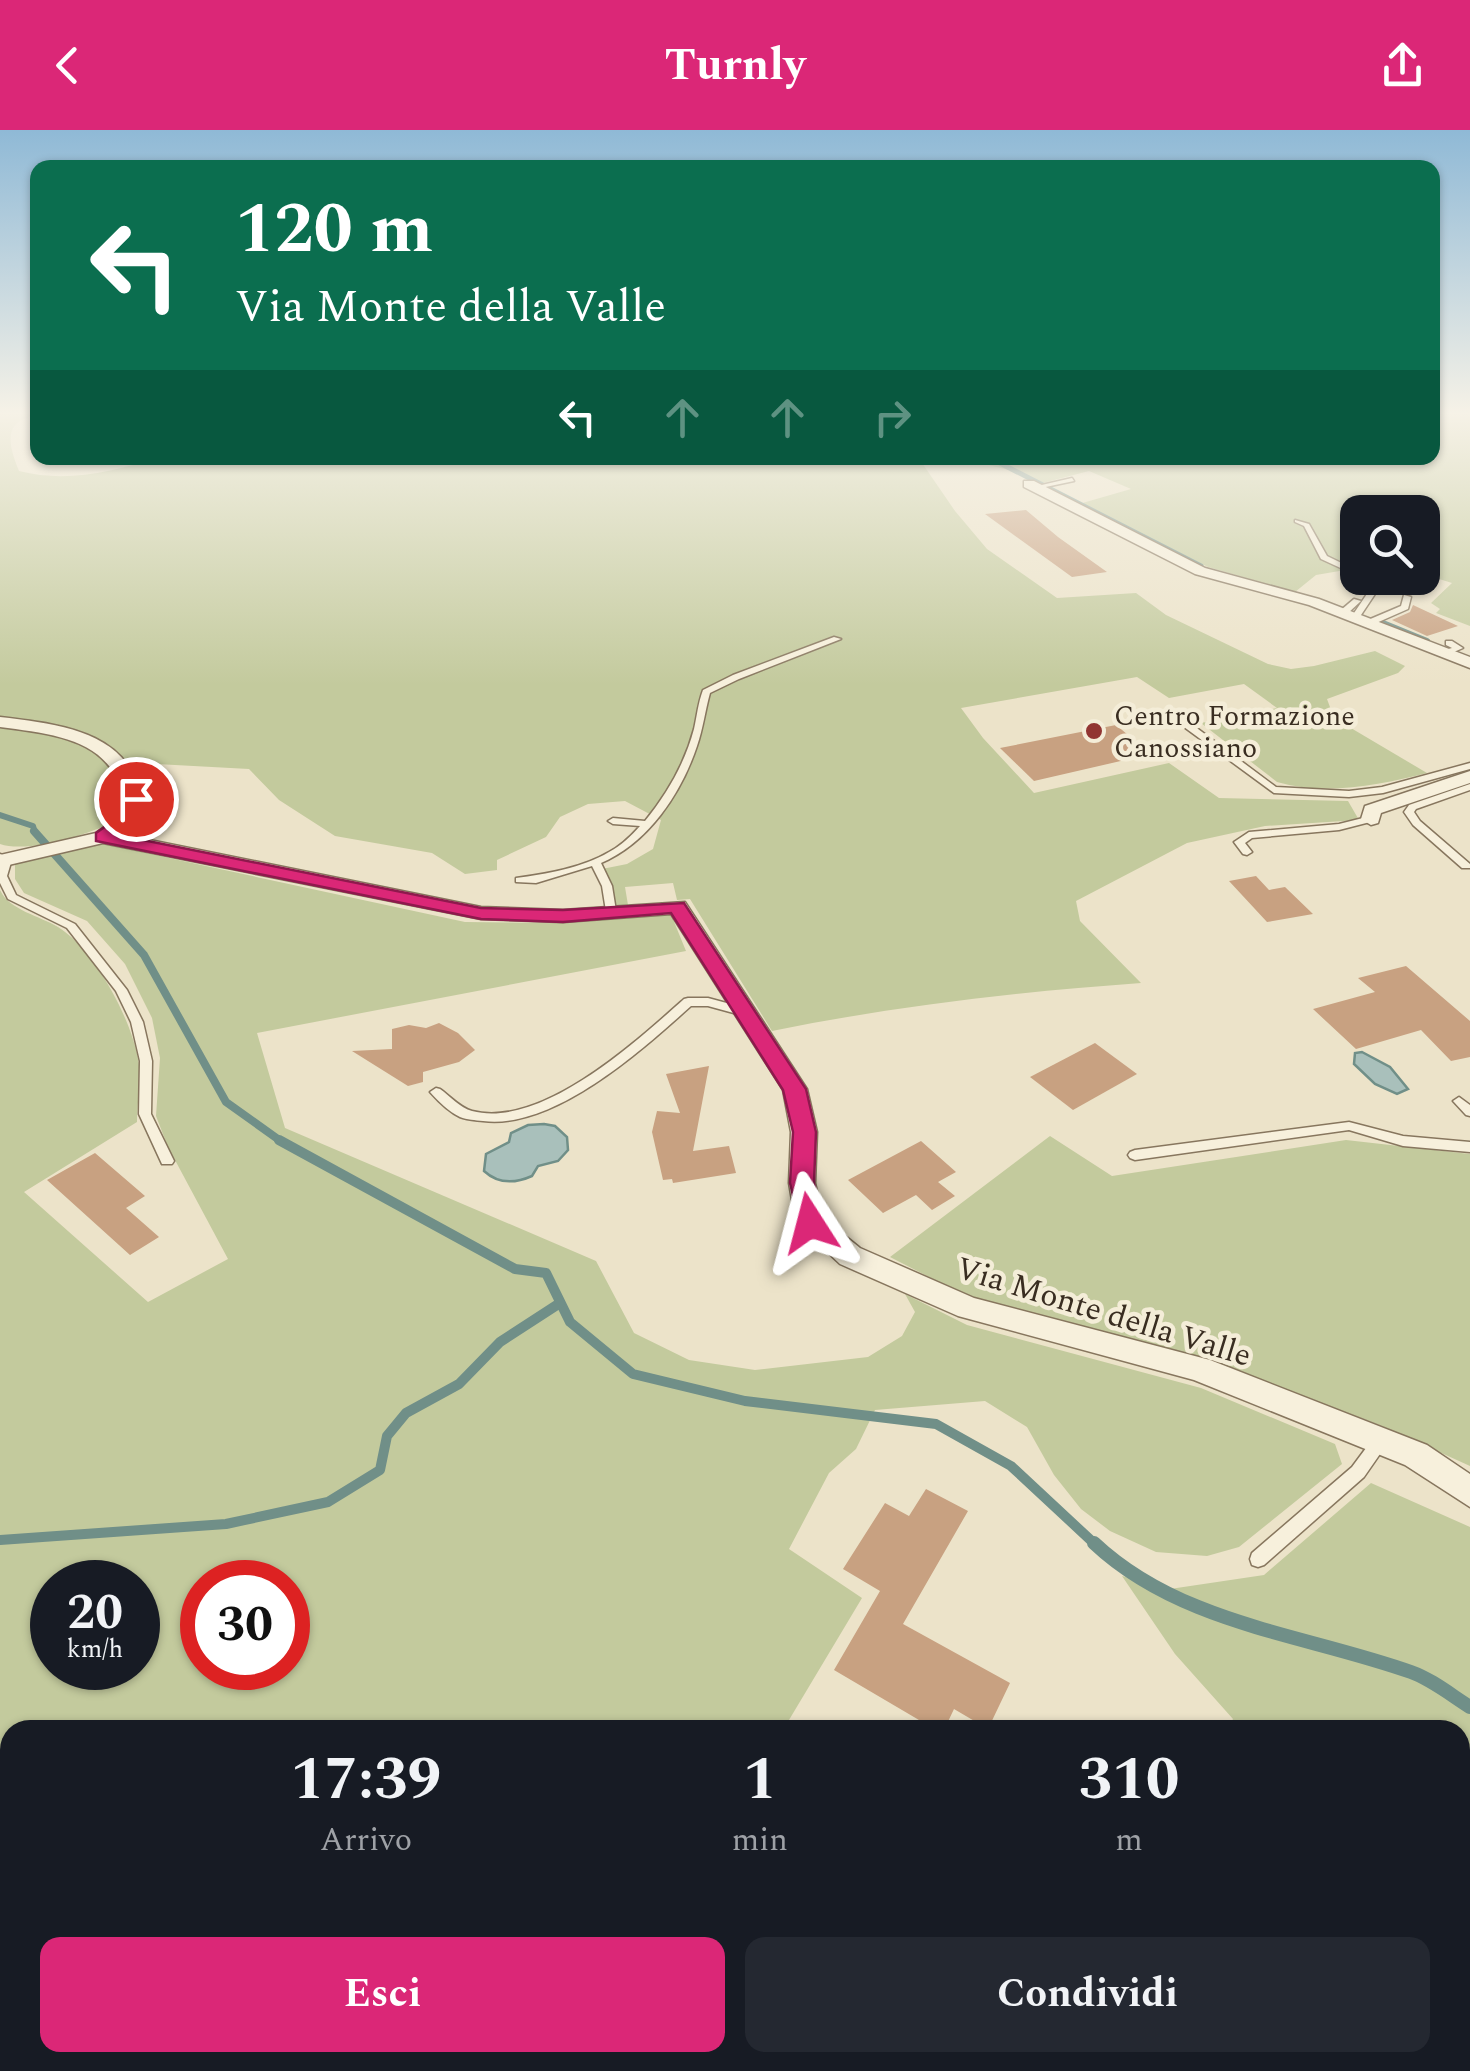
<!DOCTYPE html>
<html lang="it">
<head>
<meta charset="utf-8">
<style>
  body { margin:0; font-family:Spectral,serif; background:#242831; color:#f1f3f6; height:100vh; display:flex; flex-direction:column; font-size:38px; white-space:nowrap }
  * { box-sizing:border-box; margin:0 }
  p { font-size:32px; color:#9ea1a6 }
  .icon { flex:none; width:55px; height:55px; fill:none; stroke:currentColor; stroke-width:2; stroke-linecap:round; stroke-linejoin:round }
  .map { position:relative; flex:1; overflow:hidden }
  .side { position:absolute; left:0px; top:1590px; width:1470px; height:352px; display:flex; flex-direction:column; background:#171b24; border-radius:30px 30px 0 0; box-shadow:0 2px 8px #0004 }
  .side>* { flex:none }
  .top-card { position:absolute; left:30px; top:30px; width:1410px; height:305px; border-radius:20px; box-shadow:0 2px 8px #0004; background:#0b6e4f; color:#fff; overflow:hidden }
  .controls { position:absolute; left:1340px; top:365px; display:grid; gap:20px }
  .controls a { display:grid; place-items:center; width:100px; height:100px; border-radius:20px; background:#171b24; box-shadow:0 2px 8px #0004; font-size:50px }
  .speed { position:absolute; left:30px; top:1430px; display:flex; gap:20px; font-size:50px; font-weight:700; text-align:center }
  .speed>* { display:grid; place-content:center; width:130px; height:130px; border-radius:50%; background:#171b24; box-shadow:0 2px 8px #0004; line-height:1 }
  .speed small { font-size:25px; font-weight:400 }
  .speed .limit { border:15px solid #d22; background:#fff; color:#111 }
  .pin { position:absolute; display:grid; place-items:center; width:85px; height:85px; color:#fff; margin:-42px; border:5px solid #fff; border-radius:50%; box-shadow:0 2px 10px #0007 }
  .me { position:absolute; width:110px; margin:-55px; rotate:351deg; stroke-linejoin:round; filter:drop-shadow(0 0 8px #0008) }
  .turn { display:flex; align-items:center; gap:35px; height:210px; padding:0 40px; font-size:45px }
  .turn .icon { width:130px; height:130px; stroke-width:2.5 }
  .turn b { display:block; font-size:70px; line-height:85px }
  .lanes { display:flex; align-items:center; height:95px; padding:0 40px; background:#0003; justify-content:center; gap:50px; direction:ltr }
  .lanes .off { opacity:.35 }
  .eta { display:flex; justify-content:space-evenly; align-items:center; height:170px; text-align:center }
  .eta b { font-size:60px; font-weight:700; line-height:70px }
  .primary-button { display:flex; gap:20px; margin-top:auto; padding:20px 40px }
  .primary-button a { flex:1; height:115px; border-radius:20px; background:#db2777; color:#fff; font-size:40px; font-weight:700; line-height:115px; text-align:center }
  .primary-button a+a { background:#242831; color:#f1f3f6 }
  header { display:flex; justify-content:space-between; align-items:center; height:130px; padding:0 40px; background:#db2777; color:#fff; font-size:45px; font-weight:700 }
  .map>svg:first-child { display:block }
  .green { fill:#c3ca9d; fill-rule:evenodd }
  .water { fill:#a9c0bb; stroke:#708f88; stroke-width:2.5 }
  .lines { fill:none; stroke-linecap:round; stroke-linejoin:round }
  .stream-far4 { stroke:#708f88; stroke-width:5 }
  .stream-far3 { stroke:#708f88; stroke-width:6 }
  .stream-far2 { stroke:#708f88; stroke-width:8 }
  .stream-far1 { stroke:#708f88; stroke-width:10 }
  .stream { stroke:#708f88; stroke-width:14 }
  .building { fill:#c8a181 }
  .lane-casing { stroke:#87765e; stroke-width:3 }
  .street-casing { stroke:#87765e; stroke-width:3 }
  .lane { fill:#f7f0dc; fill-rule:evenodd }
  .street { fill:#f7f0dc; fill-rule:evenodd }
  .route { fill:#db2777; stroke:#8e194d; stroke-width:2.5 }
  .poi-dot { fill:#923532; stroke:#f4edd8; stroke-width:4 }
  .labels { text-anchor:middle; stroke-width:9; stroke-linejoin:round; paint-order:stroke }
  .far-poi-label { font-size:28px; fill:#392d21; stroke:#f4edd8; text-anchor:start }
  .street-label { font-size:32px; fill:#392d21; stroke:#f4edd8 }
</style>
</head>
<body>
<header><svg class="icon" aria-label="back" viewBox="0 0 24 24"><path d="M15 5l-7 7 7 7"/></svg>Turnly<svg class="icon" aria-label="share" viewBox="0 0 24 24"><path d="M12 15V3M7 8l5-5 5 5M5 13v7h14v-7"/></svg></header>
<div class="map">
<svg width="1470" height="1941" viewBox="0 0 1470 1941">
  <rect width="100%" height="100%" fill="#ece3c9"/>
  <g class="green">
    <path d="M0,283H37C33,287 22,288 17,293C4,305 14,328 19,341C66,353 112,342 156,328H946L920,330L955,381L987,419L1057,468L1136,463L1166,485L1268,534L1291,539L1314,536L1375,521L1405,536L1398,543L1327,569L1334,588L1427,643C1380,655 1325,666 1277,652L1201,593L1277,578L1244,554L1169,568L1137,547L961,578L983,608L1034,663L1169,633L1219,668L1348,671L1359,690L1265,696L1187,713L1076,771L1080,791L1141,853C1016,862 895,876 772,901L690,769L677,770L673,753L625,757L628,775L615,776L602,739L627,734L653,719L661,690L625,671L588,674L560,687L546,707L497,730V740L465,744L432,723L335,706L279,670L249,639L138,633L114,644L125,671L122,688C94,703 29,724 0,714Z"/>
    <polygon points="1433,283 1470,283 1470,496 1436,483 1440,479 1431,473 1452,453 1423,444 1422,382 1358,382 1357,438 1316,445 1295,462 1208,437 1079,374 1131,359 1089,341 1039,354 1017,342 960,328 1432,328"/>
    <path d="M104,714L465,792L546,793L670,782L686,821L257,903L285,998L596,1131L634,1203L689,1230L755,1240L868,1227L902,1206L915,1182L905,1164L967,1195L1201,1258L1335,1314L1342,1334L1239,1417L1207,1426L1156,1422L1110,1401L1081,1379L1054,1345L1027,1297L985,1271L875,1280L856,1319L829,1343L789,1419L862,1468L783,1600H10V1932H1460V1600H1227L1233,1589L1175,1524L1122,1446L1170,1459L1264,1445L1371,1353L1470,1397V1941H0V760C9,780 40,786 58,797C94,819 131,888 138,929C142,948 137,972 137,992L24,1062L148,1172L228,1129L168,1017L156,986L160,928L152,888L125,834L87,791L24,763L15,749V733ZM52,1452H138V1538H52ZM202,1452H288V1538H202Z"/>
    <polygon points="1050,1006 1112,1046 1346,1010 1470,1024 1470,1336 1382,1296 1201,1227 970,1168 890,1127"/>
  </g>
  <g class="water">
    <polygon points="1362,922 1390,937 1408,959 1397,964 1375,954 1354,934 1355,923"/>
    <path d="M544,994L555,996L567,1007L568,1020L558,1031L538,1036L532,1046C514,1054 498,1054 484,1041L486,1024L509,1012L511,1003L528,995Z"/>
  </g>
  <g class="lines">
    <polyline class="stream-far4" points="990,328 1201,436"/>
    <g class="stream-far3">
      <polyline points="1383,493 1427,511"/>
      <polyline points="0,685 33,696 35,703"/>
    </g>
    <polyline class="stream-far2" points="34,701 144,825 226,972 282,1012"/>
    <g class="stream-far1">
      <polyline points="279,1010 515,1139 546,1143 570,1192 633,1244 745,1271 936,1294 1011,1336 1097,1416"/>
      <polyline points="0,1410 226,1394 328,1372 380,1340 387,1306 406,1283 459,1254 500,1212 560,1173"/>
    </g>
    <path class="stream" d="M1094,1413C1180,1494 1304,1504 1411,1542C1431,1549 1451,1565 1470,1577"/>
  </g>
  <g class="building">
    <polygon points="1026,380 1058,407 1107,442 1072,447 985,384"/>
    <polygon points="1413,475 1458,496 1427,506 1392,490 1410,482"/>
    <polygon points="1116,595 1151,624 1034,651 1000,618"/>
    <polygon points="1256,746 1269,760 1285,757 1313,784 1267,792 1229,751"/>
    <polygon points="1406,836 1470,891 1470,927 1451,931 1421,900 1356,919 1313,879 1375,862 1358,848"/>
    <polygon points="439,893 458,903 475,920 459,932 423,942 423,952 408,956 352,921 392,919 392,899 409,895 426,898"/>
    <polygon points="1095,913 1137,944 1073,980 1030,947"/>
    <polygon points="709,936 693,1021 729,1016 736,1043 673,1053 672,1049 663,1050 652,1002 657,981 680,983 666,944"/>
    <polygon points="921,1011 956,1042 938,1052 955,1066 932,1080 916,1065 883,1083 848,1050"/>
    <polygon points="95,1023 145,1066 126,1078 159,1107 130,1125 47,1050"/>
    <polygon points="926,1359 968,1381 903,1494 1010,1553 988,1599 954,1579 944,1600 936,1600 834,1540 880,1461 843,1439 885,1373 909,1386"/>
  </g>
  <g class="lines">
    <g class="lane-casing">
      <g id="lane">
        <polygon points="1072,348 1074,351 1036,359 1033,357"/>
        <polygon points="1295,390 1309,394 1327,426 1358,441 1358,446 1321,429 1304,396 1295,392"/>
        <polygon points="1362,448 1377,449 1379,458 1359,488 1356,488 1352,486 1371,458 1370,452"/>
        <polygon points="1404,465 1411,467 1408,479 1374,494 1368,494 1368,490 1401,476"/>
        <polygon points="1354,469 1361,471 1347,484 1341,484 1341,480"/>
        <path d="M834,507L841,509L739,549L710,563C705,581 703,599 697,616C681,664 648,713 601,733L612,756L616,781L615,783H607L606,781L602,756L592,736L536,753L516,752V748C546,744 582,738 609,722C621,716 631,706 640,696L613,694L608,691L613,688L645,691C667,664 685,633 694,599C697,586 698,573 703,560L733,545Z"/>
        <polygon points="1446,511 1452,511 1463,518 1447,525 1441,525 1441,521 1452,518 1446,515"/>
        <polygon points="1184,593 1190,593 1276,657 1349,661 1382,657 1470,633 1470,639 1383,663 1349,667 1274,663 1184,597"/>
        <polygon points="1470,654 1470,660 1416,679 1414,682 1420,691 1470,734 1470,738 1462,738 1413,695 1404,682 1409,675"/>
        <polygon points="1371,686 1374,687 1374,691 1339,700 1252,708 1245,713 1252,722 1247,725 1243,724 1234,712 1249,702 1339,694"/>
        <polygon points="0,724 12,729 7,746 16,765 75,794 127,860 143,892 152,931 151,984 174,1031 172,1034 162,1034 139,984 140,931 131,892 116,861 67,798 8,769 0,753"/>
        <path d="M688,868H708L745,878L747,881L741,885L708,876H691C642,920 554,1000 483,991C475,990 467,990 460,987C449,982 438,971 430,962L436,958L440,959C450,966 460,978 472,981C541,999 636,912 684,869Z"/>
        <polygon points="1459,967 1470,975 1470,986 1466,985 1453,971"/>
        <polygon points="1349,992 1403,1006 1470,1012 1470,1022 1403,1016 1349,1000 1135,1030 1130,1028 1128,1025 1130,1022 1135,1020"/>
        <polygon points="1381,1304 1387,1306 1389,1311 1364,1347 1264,1435 1258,1437 1252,1435 1250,1429 1252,1423 1352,1337 1375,1306"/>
      </g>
    </g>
    <g class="street-casing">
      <g id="street">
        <polygon points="1024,351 1034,351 1205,438 1319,469 1470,527 1470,538 1309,475 1195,444 1024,357"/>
        <path d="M0,587C68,595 137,603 145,684L120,704L481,777L563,780L685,772L807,959L817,1002L815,1053L823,1088L860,1118L974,1168L1210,1230L1427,1315L1470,1344V1377L1405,1335L1194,1250L958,1186L840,1134L796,1093L789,1053L791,1002L783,960L671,784L563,792L481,789L103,713L0,737V725L96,703L125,682C120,610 59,605 0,597Z"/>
        <polygon points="1470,641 1470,653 1381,683 1378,693 1371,695 1361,689 1365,676"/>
      </g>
    </g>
    <use href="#lane" class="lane"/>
    <use href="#street" class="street"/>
  </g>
  <linearGradient id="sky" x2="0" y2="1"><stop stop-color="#8fb9d6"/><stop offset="0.51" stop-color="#f6f2e7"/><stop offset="1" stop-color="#f6f2e7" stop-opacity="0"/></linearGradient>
  <rect width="1470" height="555" fill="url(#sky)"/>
  <polygon class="route" points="136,664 144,669 144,684 118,705 481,778 563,780 684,773 806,959 816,1002 814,1053 823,1093 819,1099 801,1099 790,1053 793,1002 783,960 671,783 563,792 481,789 96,711 96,703 126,682 127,669"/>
  <circle class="poi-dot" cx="1094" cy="601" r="10"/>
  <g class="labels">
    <g class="far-poi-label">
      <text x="1114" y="595">Centro Formazione<tspan x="1114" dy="32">Canossiano</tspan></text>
    </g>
    <g class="street-label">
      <text transform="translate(1104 1181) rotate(17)" y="11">Via Monte della Valle</text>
    </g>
  </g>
</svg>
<div class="controls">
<a><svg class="icon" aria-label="search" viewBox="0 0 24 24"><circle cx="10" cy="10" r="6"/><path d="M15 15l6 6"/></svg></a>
</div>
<div class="speed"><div>20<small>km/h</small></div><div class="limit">30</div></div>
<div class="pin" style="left:136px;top:669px;background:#d93025"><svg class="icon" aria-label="arrive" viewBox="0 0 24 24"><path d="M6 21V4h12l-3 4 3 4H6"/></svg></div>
<svg class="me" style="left:810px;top:1093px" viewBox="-20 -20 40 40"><path d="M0-17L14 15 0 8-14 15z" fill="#db2777" stroke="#fff" stroke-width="4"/></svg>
<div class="top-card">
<div class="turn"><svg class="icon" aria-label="left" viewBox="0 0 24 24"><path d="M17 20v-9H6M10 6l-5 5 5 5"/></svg><div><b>120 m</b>Via Monte della Valle</div></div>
<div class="lanes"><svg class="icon" aria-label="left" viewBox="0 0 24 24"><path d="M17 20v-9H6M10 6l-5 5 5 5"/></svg><svg class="icon off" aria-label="ahead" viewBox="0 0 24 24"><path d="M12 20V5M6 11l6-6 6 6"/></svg><svg class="icon off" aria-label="ahead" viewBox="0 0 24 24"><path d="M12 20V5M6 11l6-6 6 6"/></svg><svg class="icon off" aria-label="right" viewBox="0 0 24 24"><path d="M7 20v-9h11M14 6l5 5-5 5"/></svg></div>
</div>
<section class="side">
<div class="eta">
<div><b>17:39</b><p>Arrivo</p></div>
<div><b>1</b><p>min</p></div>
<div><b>310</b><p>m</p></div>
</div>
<div class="primary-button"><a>Esci</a><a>Condividi</a></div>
</section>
</div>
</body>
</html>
